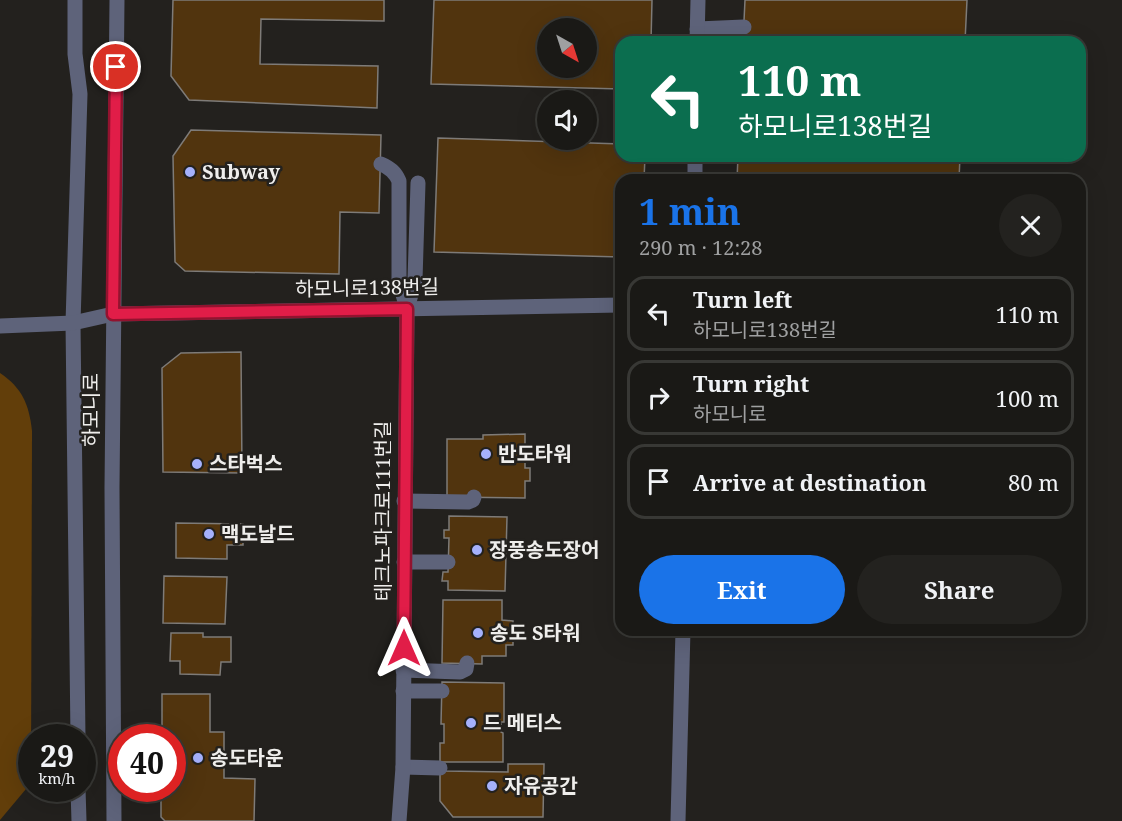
<!DOCTYPE html>
<html lang="en">
<head>
<meta charset="utf-8">
<style>
  body { margin:0; font-family:"Noto Serif","Noto Sans KR",serif; background:#23221f; color:#f1f3f6; height:100vh; display:flex; flex-direction:column; font-size:22px; white-space:nowrap }
  * { box-sizing:border-box; margin:0 }
  p { font-size:20px; color:#9fa0a1 }
  .icon { flex:none; width:33px; height:33px; fill:none; stroke:currentColor; stroke-width:2; stroke-linecap:round; stroke-linejoin:round }
  .map { position:relative; flex:1; overflow:hidden }
  .side { position:absolute; left:615px; top:174px; width:471px; height:462px; display:flex; flex-direction:column; background:#1a1916; border-radius:18px; box-shadow:0 6px 24px #0002,0 0 0 2px #383835 }
  .side>* { flex:none }
  .hud { position:absolute; left:615px; top:36px; width:471px; height:126px; border-radius:18px; box-shadow:0 6px 24px #0002,0 0 0 2px #383835; background:#0b6e4f; color:#fff; overflow:hidden }
  .needle { width:39px; rotate:141deg }
  .buttons { position:absolute; left:537px; top:18px; display:grid; gap:12px }
  .buttons a { display:grid; place-items:center; width:60px; height:60px; border-radius:50%; background:#1a1916; box-shadow:0 6px 24px #0002,0 0 0 2px #383835; font-size:30px }
  .speed { position:absolute; left:18px; top:724px; display:flex; gap:12px; font-size:30px; font-weight:700; text-align:center }
  .speed>* { display:grid; place-content:center; width:78px; height:78px; border-radius:50%; background:#1a1916; box-shadow:0 6px 24px #0002,0 0 0 2px #383835; line-height:1 }
  .speed small { font-size:15px; font-weight:400 }
  .speed .limit { border:9px solid #d22; background:#fff; color:#111 }
  .pin { position:absolute; display:grid; place-items:center; width:51px; height:51px; color:#fff; margin:-26px; border:3px solid #fff; border-radius:50%; box-shadow:0 2px 6px #0007 }
  .me { position:absolute; width:66px; margin:-33px; rotate:0deg; stroke-linejoin:round; filter:drop-shadow(0 0 4px #0008) }
  .turn { display:flex; align-items:center; gap:21px; height:126px; padding:0 24px; font-size:27px }
  .turn .icon { width:78px; height:78px; stroke-width:2.5 }
  .turn b { display:block; font-size:42px; line-height:51px }
  .round { display:grid; place-items:center; flex:none; width:63px; height:63px; border-radius:32px; background:#23221f }
  .overview { display:flex; align-items:center; justify-content:space-between; height:102px; padding:0 24px }
  h1 { font-size:36px; font-weight:700; line-height:45px; color:#1a73e8 }
  .button { display:flex; gap:12px; margin-top:auto; padding:12px 24px }
  .button a { flex:1; height:69px; border-radius:36px; background:#1a73e8; color:#fff; font-size:24px; font-weight:700; line-height:69px; text-align:center }
  .button a+a { background:#23221f; color:#f1f3f6 }
  ul { padding:0; list-style:none }
  li { display:flex; align-items:center; gap:18px; height:75px; margin:0 12px 9px; padding:0 12px; border:3px solid #383835; border-radius:18px }
  li div { flex:1 }
  li b { display:block; font-size:22px }
  li em { font-style:normal }
  .map>svg:first-child { display:block }
  .green { fill:#623e0a }
  .building { fill:#51340e; stroke:#7e7b78; stroke-width:1.5; fill-rule:evenodd }
  .lines { fill:none; stroke-linecap:round; stroke-linejoin:round }
  .minor { stroke:#5e637a; stroke-width:15 }
  .route-casing { stroke:#92132f; stroke-width:15 }
  .route { stroke:#e11d48; stroke-width:10 }
  .poi-dot { fill:#a5b1fc; stroke:#23211e; stroke-width:2 }
  .labels { text-anchor:middle; stroke-width:5; stroke-linejoin:round; paint-order:stroke }
  .poi-label { font-size:20px; font-weight:bold; fill:#efeeec; stroke:#23211e; text-anchor:start }
  .street-label { font-size:20px; fill:#efeeec; stroke:#23211e }
</style>
</head>
<body>
<div class="map">
<svg width="1122" height="821" viewBox="0 0 1122 821">
  <rect width="100%" height="100%" fill="#23211e"/>
  <path class="green" d="M0,373C22,388 29,404 32,431L31,783L0,820Z"/>
  <g class="building">
    <polygon points="173,0 384,0 384,21 261,19 260,64 378,66 377,108 189,100 171,76"/>
    <path d="M434,0H652L651,42H621V89L431,84ZM548,28H586V68H548Z"/>
    <polygon points="745,0 967,0 965,42 743,42"/>
    <polygon points="191,130 381,135 379,213 340,212 339,274 185,271 175,262 173,156"/>
    <polygon points="438,138 621,144 621,156 645,156 644,180 621,180 621,257 434,252"/>
    <polygon points="738,156 960,156 959,180 737,180"/>
    <polygon points="241,352 242,473 163,472 162,368 181,353"/>
    <polygon points="525,434 525,468 530,468 530,481 525,481 525,498 447,497 447,439 483,439 483,435"/>
    <polygon points="449,516 507,517 505,591 448,590 448,581 442,581 443,572 448,572 449,538 444,538 444,530 449,530"/>
    <polygon points="176,523 243,524 243,545 227,545 227,559 176,558"/>
    <polygon points="164,576 227,577 225,624 163,623"/>
    <polygon points="443,600 502,600 502,620 513,621 513,645 506,645 506,656 482,656 482,664 442,663"/>
    <polygon points="171,633 203,633 203,637 231,637 231,662 221,662 220,675 180,674 180,661 170,661"/>
    <polygon points="442,682 504,683 504,722 501,722 501,732 503,733 503,762 440,762 440,743 444,743 444,724 441,724"/>
    <polygon points="162,694 210,694 210,732 224,732 224,778 255,779 254,821 165,821 161,817 161,789 172,789 172,738 162,738"/>
    <polygon points="508,764 544,764 543,817 453,817 440,801 440,765 445,771 508,772"/>
  </g>
  <g class="lines">
    <g class="minor">
      <polyline points="75,0 75,54 80,94 73,323 78,738"/>
      <polyline points="697,29 744,27"/>
      <polyline points="697,42 698,0"/>
      <path d="M381,164C390,168 395,172 399,181V280L407,309"/>
      <polyline points="695,180 695,156"/>
      <polyline points="0,326 73,323 113,314 621,305"/>
      <polyline points="404,501 468,502 473,500 474,497"/>
      <polyline points="404,562 448,562"/>
      <polyline points="403,670 460,672 466,669 467,663"/>
      <polyline points="403,691 442,691"/>
      <polyline points="403,767 440,768"/>
      <polyline points="78,789 79,821"/>
      <polyline points="114,821 112,488 117,0"/>
      <polyline points="399,821 403,767 407,309 415,280 418,183"/>
      <polyline points="678,821 683,630"/>
    </g>
  </g>
  <g class="lines">
    <g class="route-casing">
      <polyline id="route" points="116,67 113,314 407,309 404,648"/>
    </g>
    <use href="#route" class="route"/>
  </g>
  <g class="poi-dot">
    <circle cx="190" cy="172" r="6"/>
    <circle cx="486" cy="454" r="6"/>
    <circle cx="197" cy="464" r="6"/>
    <circle cx="209" cy="534" r="6"/>
    <circle cx="477" cy="550" r="6"/>
    <circle cx="478" cy="633" r="6"/>
    <circle cx="471" cy="723" r="6"/>
    <circle cx="198" cy="758" r="6"/>
    <circle cx="492" cy="786" r="6"/>
  </g>
  <g class="labels">
    <g class="poi-label">
      <text x="202" y="179">Subway</text>
      <text x="498" y="461">반도타워</text>
      <text x="209" y="471">스타벅스</text>
      <text x="221" y="541">맥도날드</text>
      <text x="489" y="557">장풍송도장어</text>
      <text x="490" y="640">송도 S타워</text>
      <text x="483" y="730">드 메티스</text>
      <text x="210" y="765">송도타운</text>
      <text x="504" y="793">자유공간</text>
    </g>
    <g class="street-label">
      <text transform="translate(367 288) rotate(-1)" y="7">하모니로138번길</text>
      <text transform="translate(91 410) rotate(-90)" y="7">하모니로</text>
      <text transform="translate(383 511) rotate(-90)" y="7">테크노파크로111번길</text>
    </g>
  </g>
</svg>
<div class="buttons">
<a><svg class="needle" viewBox="-14 -14 28 28"><path d="M0-13l5 13h-10z" fill="#e53935"/><path d="M0 13l5-13h-10z" fill="#9fa0a1"/></svg></a>
<a><svg class="icon" aria-label="sound" viewBox="0 0 24 24"><path d="M4 9h4l5-4v14l-5-4H4zM17 9q2 3 0 6"/></svg></a>
</div>
<div class="speed"><div>29<small>km/h</small></div><div class="limit">40</div></div>
<div class="pin" style="left:116px;top:67px;background:#d93025"><svg class="icon" aria-label="arrive" viewBox="0 0 24 24"><path d="M6 21V4h12l-3 4 3 4H6"/></svg></div>
<svg class="me" style="left:404px;top:648px" viewBox="-20 -20 40 40"><path d="M0-17L14 15 0 8-14 15z" fill="#e11d48" stroke="#fff" stroke-width="4"/></svg>
<div class="hud">
<div class="turn"><svg class="icon" aria-label="left" viewBox="0 0 24 24"><path d="M17 20v-9H6M10 6l-5 5 5 5"/></svg><div><b>110 m</b>하모니로138번길</div></div>
</div>
<section class="side">
<div class="overview"><div><h1>1 min</h1><p>290 m · 12:28</p></div><a class="round"><svg class="icon" aria-label="close" viewBox="0 0 24 24"><path d="M6 6l12 12M18 6L6 18"/></svg></a></div>
<ul>
<li><svg class="icon" aria-label="left" viewBox="0 0 24 24"><path d="M17 20v-9H6M10 6l-5 5 5 5"/></svg><div><b>Turn left</b><p>하모니로138번길</p></div><em>110 m</em></li>
<li><svg class="icon" aria-label="right" viewBox="0 0 24 24"><path d="M7 20v-9h11M14 6l5 5-5 5"/></svg><div><b>Turn right</b><p>하모니로</p></div><em>100 m</em></li>
<li><svg class="icon" aria-label="arrive" viewBox="0 0 24 24"><path d="M6 21V4h12l-3 4 3 4H6"/></svg><div><b>Arrive at destination</b></div><em>80 m</em></li>
</ul>
<div class="button"><a>Exit</a><a>Share</a></div>
</section>
</div>
</body>
</html>
